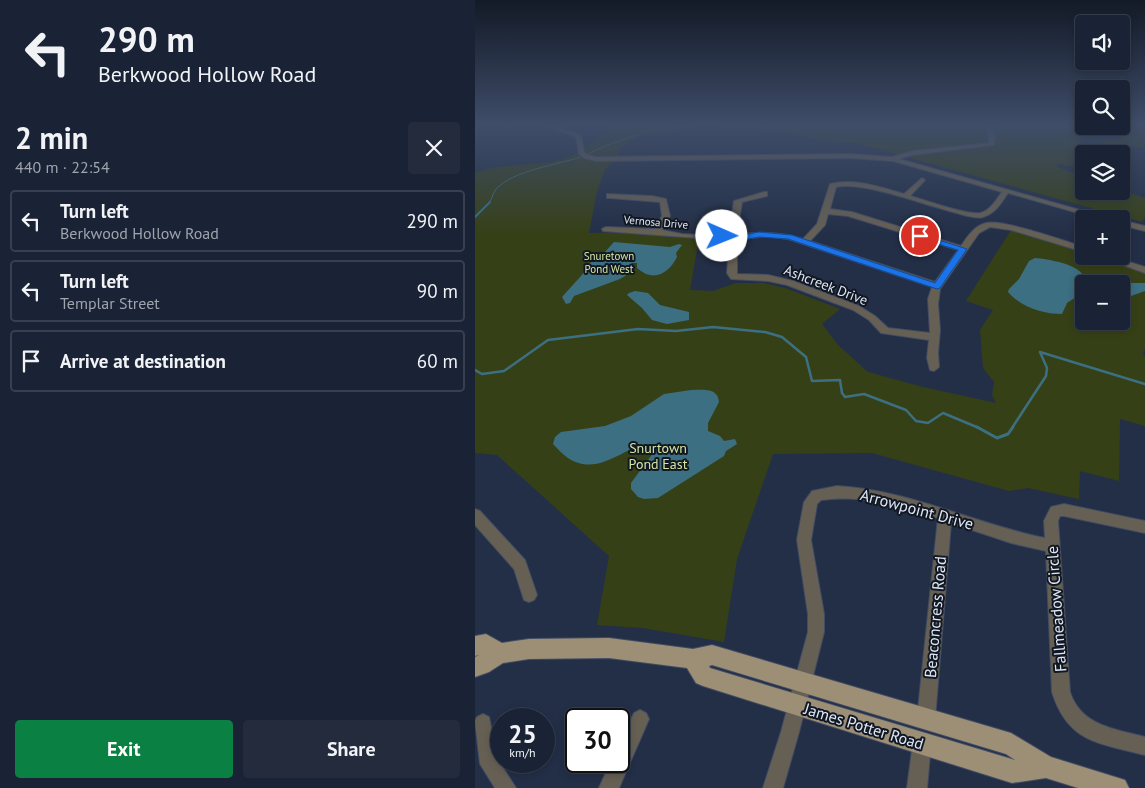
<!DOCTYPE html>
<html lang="en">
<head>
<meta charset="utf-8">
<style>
  body { margin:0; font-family:"PT Sans",sans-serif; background:#232b3d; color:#f1f3f6; height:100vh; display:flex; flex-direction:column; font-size:19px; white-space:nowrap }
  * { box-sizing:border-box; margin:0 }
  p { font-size:16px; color:#9fa4ad }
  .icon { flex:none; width:28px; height:28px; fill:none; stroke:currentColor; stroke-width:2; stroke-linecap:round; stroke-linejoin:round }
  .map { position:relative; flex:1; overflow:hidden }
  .sheet { display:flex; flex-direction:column; background:#1a2335; width:475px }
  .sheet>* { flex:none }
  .banner { background:#1a2335; color:#f1f3f6; overflow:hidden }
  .fabs { position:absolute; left:600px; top:15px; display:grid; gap:10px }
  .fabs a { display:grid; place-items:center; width:55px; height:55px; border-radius:5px; background:#1a2335; box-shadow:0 2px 8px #0003,0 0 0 1px #384050; font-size:25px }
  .speed { position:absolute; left:15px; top:708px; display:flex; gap:10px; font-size:25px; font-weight:700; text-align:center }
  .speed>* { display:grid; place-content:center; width:65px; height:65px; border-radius:50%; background:#1a2335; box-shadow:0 2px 8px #0003,0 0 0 1px #384050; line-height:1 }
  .speed small { font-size:12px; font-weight:400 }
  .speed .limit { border:2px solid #111; border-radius:8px; background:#fff; color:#111 }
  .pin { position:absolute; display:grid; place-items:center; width:42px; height:42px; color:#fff; margin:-21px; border:2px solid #fff; border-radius:50%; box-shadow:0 1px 5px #0007 }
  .me { position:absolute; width:55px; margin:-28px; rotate:91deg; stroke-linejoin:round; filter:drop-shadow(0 0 4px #0008) }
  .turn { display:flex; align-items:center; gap:18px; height:105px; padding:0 15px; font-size:22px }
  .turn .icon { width:65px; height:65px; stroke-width:2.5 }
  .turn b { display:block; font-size:35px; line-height:42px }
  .round { display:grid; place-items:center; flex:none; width:52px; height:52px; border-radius:5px; background:#232b3d }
  .headline { display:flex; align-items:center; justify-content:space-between; height:85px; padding:0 15px }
  h1 { font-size:30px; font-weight:800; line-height:38px }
  .cta { display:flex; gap:10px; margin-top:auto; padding:10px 15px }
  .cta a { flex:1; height:58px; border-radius:5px; background:#0b8043; color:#fff; font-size:20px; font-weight:800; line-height:58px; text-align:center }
  .cta a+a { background:#232b3d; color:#f1f3f6 }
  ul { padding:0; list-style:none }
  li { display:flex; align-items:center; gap:15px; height:62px; margin:0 10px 8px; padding:0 5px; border:2px solid #384050; border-radius:5px }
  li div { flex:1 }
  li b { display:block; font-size:19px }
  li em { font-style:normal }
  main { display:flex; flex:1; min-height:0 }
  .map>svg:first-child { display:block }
  .green { fill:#364017; fill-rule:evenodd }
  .water { fill:#3c6f82 }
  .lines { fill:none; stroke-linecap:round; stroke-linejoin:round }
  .stream-far3 { stroke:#3c6f82; stroke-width:1 }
  .stream-far2 { stroke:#3c6f82; stroke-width:2 }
  .stream-far1 { stroke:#3c6f82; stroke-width:2.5 }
  .stream { stroke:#3c6f82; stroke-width:3 }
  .minor-casing { stroke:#414c63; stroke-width:2 }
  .major-casing { stroke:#414c63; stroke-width:2 }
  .minor { fill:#666054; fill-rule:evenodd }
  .major { fill:#9c8f76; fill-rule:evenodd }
  .route { fill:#1a73e8; stroke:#114b97 }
  .labels { text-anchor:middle; stroke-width:4; stroke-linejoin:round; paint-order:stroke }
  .far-street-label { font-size:11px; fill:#dfe7f7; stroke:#121822 }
  .far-park-label { font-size:11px; fill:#d4e7a1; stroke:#121822 }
  .street-label { font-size:14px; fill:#dfe7f7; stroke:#121822 }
  .park-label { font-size:14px; fill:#d4e7a1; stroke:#121822 }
  .near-street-label { font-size:16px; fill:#dfe7f7; stroke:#121822 }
</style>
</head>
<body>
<main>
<section class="sheet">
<div class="banner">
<div class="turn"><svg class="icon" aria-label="left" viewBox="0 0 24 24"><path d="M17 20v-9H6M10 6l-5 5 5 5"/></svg><div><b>290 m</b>Berkwood Hollow Road</div></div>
</div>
<div class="headline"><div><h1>2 min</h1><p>440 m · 22:54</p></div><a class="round"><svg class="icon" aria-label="close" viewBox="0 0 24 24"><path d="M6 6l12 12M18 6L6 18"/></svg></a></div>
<ul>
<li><svg class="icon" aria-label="left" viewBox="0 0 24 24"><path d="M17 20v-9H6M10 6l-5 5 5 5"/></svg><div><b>Turn left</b><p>Berkwood Hollow Road</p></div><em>290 m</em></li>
<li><svg class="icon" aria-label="left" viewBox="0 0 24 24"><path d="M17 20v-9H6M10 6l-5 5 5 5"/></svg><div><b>Turn left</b><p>Templar Street</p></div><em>90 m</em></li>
<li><svg class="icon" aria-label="arrive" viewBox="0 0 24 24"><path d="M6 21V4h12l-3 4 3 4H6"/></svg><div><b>Arrive at destination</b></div><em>60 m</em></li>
</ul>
<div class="cta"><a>Exit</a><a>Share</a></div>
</section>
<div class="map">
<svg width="670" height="788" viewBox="0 0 670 788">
  <rect width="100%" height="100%" fill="#232f47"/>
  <path class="green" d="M120,125H609V126L670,125V148L644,144L633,154H609V169L584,164L582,167L609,177V191L646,190L670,198V217L667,222L381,143L355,141L297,130L258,129L233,125L166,137L155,141L144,149V158L131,168L122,191L114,233L165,232L198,237L224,238L215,290L238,291L261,283H289L310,288L365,309L347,324L363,345L393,372L448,387L521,403L517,395L519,382L508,368L505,330L518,310L491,301L536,230L609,252V256H621L670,273V348L668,355L670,356V426L645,419L644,481L605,471L604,499L553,488L534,491L397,453L298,454L262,559L249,642L168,628L122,625L134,556L22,455L0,453V173C31,160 69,170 100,154C113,148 123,137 134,128ZM628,133L646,137C637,140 630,141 621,141L624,143L625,148L608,144L602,140ZM609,284H646V321H609Z"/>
  <g class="water">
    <path d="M139,242L195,247L204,244L207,245L201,253L202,257C194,273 179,283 162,268V263H157L153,274L145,279L99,296L95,303L91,304L87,297L106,276L116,262L129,253Z"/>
    <path d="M560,258C571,259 608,264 609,279C610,288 609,298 609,307L606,299L601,297L592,303L587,314C568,314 546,307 533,292L534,289L544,279L554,261Z"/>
    <polygon points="632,277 638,277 657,283 670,283 670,291 656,296 646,304 646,284 623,284"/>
    <polygon points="160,291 173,293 185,305 214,312 214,320 192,324 177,320 167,308 152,295 154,293"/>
    <path d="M216,390C227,390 243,387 244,402L233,423V431L245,436L249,441L260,439L262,444L251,451L249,456L183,498L169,499L163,497L156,489V483L178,453L181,446C158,435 128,481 93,458C87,454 83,449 78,444L80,437L86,432L130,426L156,416L189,394Z"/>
  </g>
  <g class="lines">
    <g class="stream-far3">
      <polyline points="113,154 132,145 174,131 226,125"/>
      <path d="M14,203C17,199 18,193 21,189C39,170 82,165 106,157"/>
    </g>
    <polyline class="stream-far2" points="0,217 15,202"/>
    <g class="stream-far1">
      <polyline points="0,370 7,374 29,371 73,340 163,329 201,331 238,327 290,332 307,337 331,357 337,381 365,380 367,393 370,397 389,394 431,410 441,421 453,423 468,413 504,428"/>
      <polyline points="537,428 571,376 572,368 565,352 670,384"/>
    </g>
    <polyline class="stream" points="502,427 522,438 533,434 538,427"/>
    <g class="minor-casing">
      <g id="minor">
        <path d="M68,125H75L106,135L109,152L113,155L121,157L375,154L417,157L437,151L514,143V135L510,130L517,125H523L516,130L520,135L519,145L437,155L424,159L637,219H624L533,193C526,203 521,213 508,217C501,219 489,215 482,213C452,206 389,181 361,187L355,209L377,212L486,246C493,236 499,226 511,223C528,219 590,241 609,247V252L536,230L515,227L504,233L465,289L463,304L465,330L463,353L464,367L459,371L455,370L452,358L454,340L406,333L394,320L378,310L312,285L293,281L256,279L252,273L254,247L263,235C285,231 306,232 328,239L342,224L355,184C380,178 405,187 429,194L447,178L450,180L435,196C451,200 490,215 505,213C515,211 521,200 527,192L418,161L375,158L121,161L109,158L104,154L101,137ZM353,214L373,216L483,250L460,282L335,241L350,225ZM290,236L313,239L457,287L453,299L455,333L413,328L400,316L384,306L318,281L293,275L262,274V247L268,239Z"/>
        <polygon points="289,192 292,192 292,196 267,202 264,221 269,230 262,232 256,221 259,201"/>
        <polygon points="132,194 177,196 191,199 195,216 187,230 207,234 249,236 253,238 249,240 128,231 127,229 131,227 180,229 187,216 185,202 135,198 132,198"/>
        <polygon points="646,220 670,226 670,231 646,225"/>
        <polygon points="623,256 636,256 670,267 670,273"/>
        <path d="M362,486C435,490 499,524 570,538L569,521L576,507L589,504L670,521V533L589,516H585L583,521L595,692C606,726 640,729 670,737V755C624,743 593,743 577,692L571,551L536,543L476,523L460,719L457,725L451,728L445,725L442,719L463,518C425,506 386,494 346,500L342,504L336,540L349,614V632L324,732L308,788H288L306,732L333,632V614L322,540L329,502L337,491Z"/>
        <polygon points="0,509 5,511 50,560 62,595 59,600 54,602 49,600 39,569 0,525"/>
        <polygon points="165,710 171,713 174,719 144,788 124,788 136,761 144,761 144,745 159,713"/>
        <polygon points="8,714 14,717 23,760 41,788 20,788 5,764 0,721 2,717"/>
        <polygon points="447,734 453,737 456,743 452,788 432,788 438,743 441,737"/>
      </g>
    </g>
    <g class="major-casing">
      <path id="major" d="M11,634L27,643L54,639L134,638L218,649L237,645L536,733L576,757L650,780L654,788H603L571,778L537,783L228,686L221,683L212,668L134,658L54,659L28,663L14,672L0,677V657L4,655L0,656V636ZM237,665L531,754L540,760L235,668L234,666Z"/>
    </g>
    <use href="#minor" class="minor"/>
    <use href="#major" class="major"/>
  </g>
  <linearGradient id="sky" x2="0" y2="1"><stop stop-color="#131a27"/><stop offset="0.53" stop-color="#3f4d69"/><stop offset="1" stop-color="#3f4d69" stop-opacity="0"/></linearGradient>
  <rect width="670" height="235" fill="url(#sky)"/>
  <polygon class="route" points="284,232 317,235 460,283 483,250 442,238 442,235 448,235 492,249 465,288 462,289 313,239 284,237 257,242 243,236 247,234 258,237"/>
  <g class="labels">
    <g class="far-street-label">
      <text transform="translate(181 222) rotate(5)" y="4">Vernosa Drive</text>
    </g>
    <g class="far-park-label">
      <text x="134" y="260">Snuretown<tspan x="134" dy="13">Pond West</tspan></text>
    </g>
    <g class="street-label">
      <text transform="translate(351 285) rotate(21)" y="5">Ashcreek Drive</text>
    </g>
    <g class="park-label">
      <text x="183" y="453">Snurtown<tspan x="183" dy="16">Pond East</tspan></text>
    </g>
    <g class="near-street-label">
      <text transform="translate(442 509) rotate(15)" y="6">Arrowpoint Drive</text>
      <text transform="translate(581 609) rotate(-94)" y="6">Fallmeadow Circle</text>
      <text transform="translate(460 617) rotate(-85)" y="6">Beaconcress Road</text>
      <text transform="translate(389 726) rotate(17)" y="6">James Potter Road</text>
    </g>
  </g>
</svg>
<div class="fabs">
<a><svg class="icon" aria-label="sound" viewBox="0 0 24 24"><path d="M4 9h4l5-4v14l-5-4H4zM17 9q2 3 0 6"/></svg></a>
<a><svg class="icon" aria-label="search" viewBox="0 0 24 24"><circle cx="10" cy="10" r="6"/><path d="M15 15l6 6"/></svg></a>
<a><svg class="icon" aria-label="layers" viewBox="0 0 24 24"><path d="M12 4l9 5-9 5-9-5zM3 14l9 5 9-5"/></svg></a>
<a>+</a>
<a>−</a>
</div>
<div class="speed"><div>25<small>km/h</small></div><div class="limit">30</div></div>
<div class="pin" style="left:445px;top:236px;background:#d93025"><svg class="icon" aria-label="arrive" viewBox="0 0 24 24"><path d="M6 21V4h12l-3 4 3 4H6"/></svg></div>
<svg class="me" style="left:247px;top:236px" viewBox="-20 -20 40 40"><circle r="19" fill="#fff"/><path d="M0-13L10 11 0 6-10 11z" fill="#1a73e8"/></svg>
</div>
</main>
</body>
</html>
